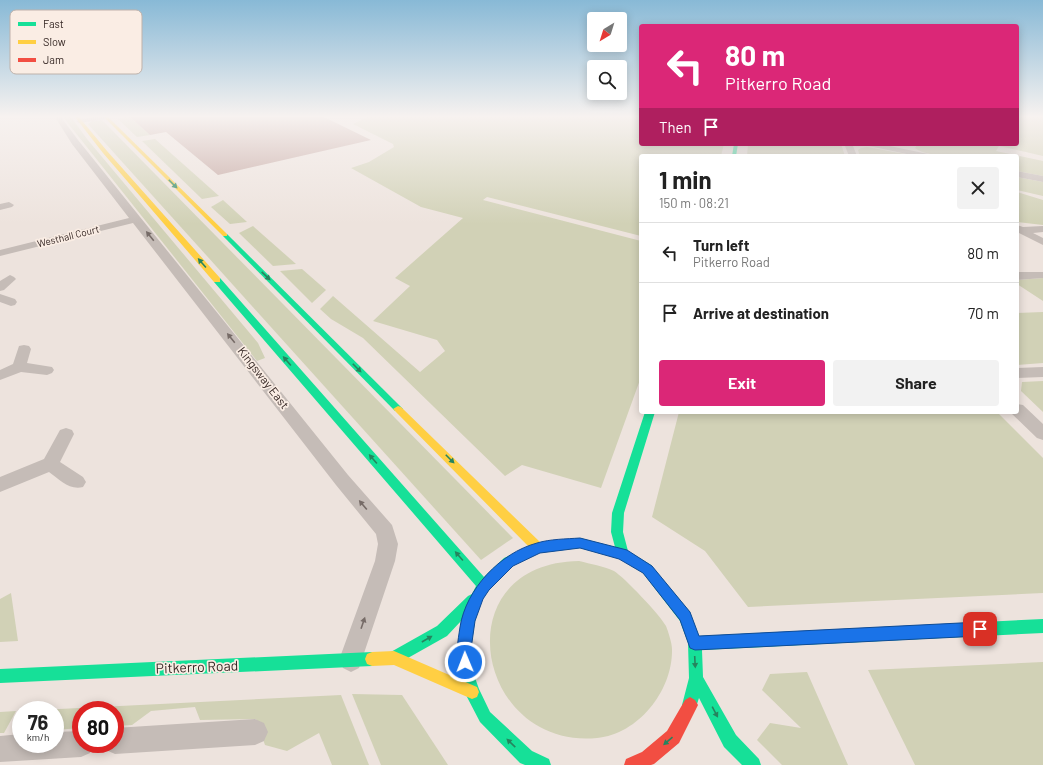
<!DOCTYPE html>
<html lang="en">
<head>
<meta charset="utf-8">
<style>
  body { margin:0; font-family:Barlow,sans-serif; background:#f2f2f2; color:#222; height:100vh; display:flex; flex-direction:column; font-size:15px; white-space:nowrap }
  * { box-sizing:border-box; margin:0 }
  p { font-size:13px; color:#767676 }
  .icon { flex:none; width:22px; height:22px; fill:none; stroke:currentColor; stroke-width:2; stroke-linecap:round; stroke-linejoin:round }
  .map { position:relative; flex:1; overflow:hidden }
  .details { position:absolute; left:639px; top:154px; width:380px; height:260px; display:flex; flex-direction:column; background:#fff; border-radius:4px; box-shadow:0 2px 10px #0003 }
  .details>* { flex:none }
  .banner { position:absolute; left:639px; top:24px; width:380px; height:122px; border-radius:4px; box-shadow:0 2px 10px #0003; background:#db2777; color:#fff; overflow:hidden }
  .needle { width:26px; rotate:218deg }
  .buttons { position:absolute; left:587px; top:12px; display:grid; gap:8px }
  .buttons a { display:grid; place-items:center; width:40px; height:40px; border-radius:4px; background:#fff; box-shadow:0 2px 10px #0003; font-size:20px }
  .speed { position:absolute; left:12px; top:701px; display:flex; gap:8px; font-size:20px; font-weight:700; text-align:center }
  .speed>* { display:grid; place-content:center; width:52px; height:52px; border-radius:50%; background:#fff; box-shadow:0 2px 10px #0003; line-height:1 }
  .speed small { font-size:10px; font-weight:400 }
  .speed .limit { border:6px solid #d22; background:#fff; color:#111 }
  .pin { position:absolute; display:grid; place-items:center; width:34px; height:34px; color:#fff; margin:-17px; border-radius:8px; box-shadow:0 2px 6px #0006 }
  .me { position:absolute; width:44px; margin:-22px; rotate:359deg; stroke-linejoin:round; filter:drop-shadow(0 0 3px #0008) }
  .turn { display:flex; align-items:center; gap:14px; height:84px; padding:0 20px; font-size:18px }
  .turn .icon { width:52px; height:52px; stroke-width:2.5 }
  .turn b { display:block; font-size:28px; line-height:34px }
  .then { display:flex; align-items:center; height:38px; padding:0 20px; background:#0003; gap:8px; font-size:15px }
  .round { display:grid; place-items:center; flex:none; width:42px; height:42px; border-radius:4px; background:#f2f2f2 }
  .headline { display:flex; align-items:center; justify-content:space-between; height:68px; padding:0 20px }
  h1 { font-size:24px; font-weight:700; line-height:30px }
  .action { display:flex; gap:8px; margin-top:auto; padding:8px 20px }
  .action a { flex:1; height:46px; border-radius:4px; background:#db2777; color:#fff; font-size:16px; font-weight:700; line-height:46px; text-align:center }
  .action a+a { background:#f2f2f2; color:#222 }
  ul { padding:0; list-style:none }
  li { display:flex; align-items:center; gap:12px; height:60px; padding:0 20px; border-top:1px solid #e0e0e0 }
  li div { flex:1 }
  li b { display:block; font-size:15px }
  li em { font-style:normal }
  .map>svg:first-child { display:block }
  .green { fill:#d1d1b6 }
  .building { fill:#c2a49e }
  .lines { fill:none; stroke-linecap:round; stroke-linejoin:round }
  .street { fill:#c5bcb7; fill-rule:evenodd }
  .fast { fill:#16e098; fill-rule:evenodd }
  .slow { fill:#ffcf43; fill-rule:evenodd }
  .jam { fill:#f24e42; fill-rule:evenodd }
  .oneway { fill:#26845e }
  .oneway2 { fill:#766b67 }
  .route { fill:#1a73e8; stroke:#114b97 }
  .labels { text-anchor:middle; stroke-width:3.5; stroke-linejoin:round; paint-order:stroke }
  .far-street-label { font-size:10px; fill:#362825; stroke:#faede4 }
  .street-label { font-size:12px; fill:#362825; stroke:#faede4 }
  .near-street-label { font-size:14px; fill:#362825; stroke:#faede4 }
  .key { fill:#faede4; stroke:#bfb2ab; stroke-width:1 }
  .key-label { font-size:11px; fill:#362825 }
</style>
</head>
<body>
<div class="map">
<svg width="1043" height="765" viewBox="0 0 1043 765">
  <rect width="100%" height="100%" fill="#ede3dd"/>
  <g class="green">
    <polygon points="63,117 71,117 87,139 258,343 265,358 257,361"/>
    <polygon points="124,117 130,117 150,135 137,137 118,119"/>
    <polygon points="367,117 641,117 641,144 724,144 721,156 641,156 641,236 487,197 483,200 641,241 641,377 601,488 522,465 505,476 363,338 331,319 320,309 333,296 420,372 445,351 437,340 373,321 410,286 395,278 463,218 421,207 351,168 369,162 394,147 393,144 353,124"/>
    <path d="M1017,117H1043V156L999,146L996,151L1043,161V176L1017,171V156C995,156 930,161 915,148L918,144H941L951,146L952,144H1017Z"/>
    <polygon points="102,120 513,538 481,560 88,124 92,121"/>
    <polygon points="155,139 219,196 202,199 142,141"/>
    <polygon points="748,144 841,144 845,156 747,156"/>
    <polygon points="867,147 916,156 860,156 858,150 861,148"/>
    <polygon points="1017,177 1043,182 1043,196 1017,190"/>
    <polygon points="1017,192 1043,200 1043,225 1017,222"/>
    <polygon points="223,200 247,222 230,224 211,207"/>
    <polygon points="253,226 296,264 273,266 239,233"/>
    <polygon points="302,269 326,290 312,303 280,271"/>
    <polygon points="1043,278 1043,301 1017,284 1017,280"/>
    <polygon points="1043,312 1043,363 1017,365 1017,313"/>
    <polygon points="1043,381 1043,412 1021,391 1022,382"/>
    <polygon points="679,412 997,412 1043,458 1043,593 748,607 705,551 652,517"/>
    <path d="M579,561C591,564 603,566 614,571C624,577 660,615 666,626C668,631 672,643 672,649C673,690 639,734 597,738C475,750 442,563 579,561Z"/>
    <polygon points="11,593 18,641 0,642 0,599"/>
    <polygon points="1043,662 1043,765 915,765 868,670"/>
    <polygon points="807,672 848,765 782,765 757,740 770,723 801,728 762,690 770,674"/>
    <polygon points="352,694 402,695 448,765 381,765"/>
    <polygon points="341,695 369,765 332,765 319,733 287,751 265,745 256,719 200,720 195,707 151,711 132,725 115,726 115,710 81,710 81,728 55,730 55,710 39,710"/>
    <polygon points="16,711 4,733 0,733 0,712"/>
  </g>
  <polygon class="building" points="130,117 324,117 371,140 218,175 166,132 150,135"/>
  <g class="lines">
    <g class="street">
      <polygon points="55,117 61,117 78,140 348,475 392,525 398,544 395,561 359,668 351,672 343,668 339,660 375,561 378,544 376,534 336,485 133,223 0,256 0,250 129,218 72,144"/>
      <polygon points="92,117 109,117 106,119 79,123 76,121"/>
      <polygon points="847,144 855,144 853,146 857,156 849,156 845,146"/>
      <polygon points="865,144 880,144 928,154 932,156 916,156 869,146"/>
      <polygon points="1017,171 1043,176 1043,182 1017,177"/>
      <polygon points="9,202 14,205 12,207 0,210 0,204"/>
      <polygon points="1017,225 1023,227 1043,226 1043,232 1033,233 1043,238 1043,245 1017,232"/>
      <polygon points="1017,272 1043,272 1043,278 1017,280"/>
      <polygon points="10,275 14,277 16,279 4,290 0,291 0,281"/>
      <polygon points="0,294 15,299 17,302 15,305 11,306 0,302"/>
      <polygon points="24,345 29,346 31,349 27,363 52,367 54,370 52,373 47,375 21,372 0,380 0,370 13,364 19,346"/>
      <polygon points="1043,367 1043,377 1017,378 1017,368"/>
      <polygon points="1017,404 1023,405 1043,424 1043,440 1037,438 1011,413 1017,412"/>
      <path d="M66,428L72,430L74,434L60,462L83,477L86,482L83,487C70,491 59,479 49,472L0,492V477L44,459L60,430Z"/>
      <polygon points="255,719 264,723 268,732 264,741 255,745 115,754 106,750 103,744 115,744 115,728"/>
      <polygon points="81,731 81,744 94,744 90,753 81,757 0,762 0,736 21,734 21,744 55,744 55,732"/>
    </g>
    <g class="fast">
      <polygon points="734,144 738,144 736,156 732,156"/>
      <polygon points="223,234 227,234 401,407 403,409 401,411 395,411 223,236"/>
      <polygon points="214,278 220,278 484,577 504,558 538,543 580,538 615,547 611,532 612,513 645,412 655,412 624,513 623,532 628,551 651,565 690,612 699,636 1043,619 1043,633 702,650 703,677 736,735 759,759 761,765 742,765 724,747 699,698 695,710 690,713 685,710 682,705 689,678 688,643 680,621 643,573 620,559 580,548 539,553 512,566 489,590 483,598 475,621 471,649 474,675 479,689 490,712 532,751 549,759 551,765 525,765 520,763 480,722 467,697 460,675 457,649 461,621 447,636 399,663 394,665 389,663 387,658 389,653 437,626 468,596 472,594 476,586 214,282"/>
      <polygon points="372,652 377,654 379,659 377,664 372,666 0,683 0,669"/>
    </g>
    <g class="slow">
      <polygon points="75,117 79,117 107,151 220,278 220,282 214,282 103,153"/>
      <polygon points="104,117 108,117 227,234 227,236 223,236"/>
      <polygon points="398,406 401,407 542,544 544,548 542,552 538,553 534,552 395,411 393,409"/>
      <polygon points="394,651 477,687 479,692 477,697 472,699 394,665 372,666 367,664 365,659 367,654 372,652"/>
    </g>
    <polygon class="jam" points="690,697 695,700 698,705 679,743 654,764 651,765 624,765 626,759 642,752 667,731 685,700"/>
  </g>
  <defs><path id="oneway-solid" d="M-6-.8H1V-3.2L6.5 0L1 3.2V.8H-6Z"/></defs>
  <g class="oneway">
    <use href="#oneway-solid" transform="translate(173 184) rotate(45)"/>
    <use href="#oneway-solid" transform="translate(202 263) rotate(-131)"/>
    <use href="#oneway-solid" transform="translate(266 276) rotate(44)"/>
    <use href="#oneway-solid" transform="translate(287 361) rotate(-131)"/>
    <use href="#oneway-solid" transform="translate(357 368) rotate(45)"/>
    <use href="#oneway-solid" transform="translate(373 459) rotate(-131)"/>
    <use href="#oneway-solid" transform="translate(450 459) rotate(45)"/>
    <use href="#oneway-solid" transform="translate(459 556) rotate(-131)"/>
    <use href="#oneway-solid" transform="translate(427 639) rotate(-30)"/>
    <use href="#oneway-solid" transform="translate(695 662) rotate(87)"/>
    <use href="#oneway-solid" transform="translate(715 712) rotate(62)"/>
    <use href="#oneway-solid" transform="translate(668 741) rotate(139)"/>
    <use href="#oneway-solid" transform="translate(511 743) rotate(-136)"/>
  </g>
  <g class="oneway2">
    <use href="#oneway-solid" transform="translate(150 236) rotate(-129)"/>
    <use href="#oneway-solid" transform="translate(231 338) rotate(-129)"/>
    <use href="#oneway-solid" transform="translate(363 505) rotate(-130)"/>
    <use href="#oneway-solid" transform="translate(363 623) rotate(-71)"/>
  </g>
  <linearGradient id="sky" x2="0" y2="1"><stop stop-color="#88b9d6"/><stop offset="0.52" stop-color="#f7f2f0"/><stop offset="1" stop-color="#f7f2f0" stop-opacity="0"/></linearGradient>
  <rect width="1043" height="224" fill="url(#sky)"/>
  <path class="route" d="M580,538L627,550L652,566L690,612L699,636L980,622L985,624L987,629L985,634L980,636L695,650L690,648L680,620L643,573L619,559L580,548L540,553L513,566L489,590L483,599L475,621L471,649L473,662L470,667L465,669L460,667C455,654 458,641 460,627C466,589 500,553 537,543C550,539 566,539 580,538Z"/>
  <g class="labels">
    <g class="far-street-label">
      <text transform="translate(68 236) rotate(-14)" y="4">Westhall Court</text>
    </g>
    <g class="street-label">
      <text transform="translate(263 378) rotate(52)" y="4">Kingsway East</text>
    </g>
    <g class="near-street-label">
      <text transform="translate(197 667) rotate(-2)" y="5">Pitkerro Road</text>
    </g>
  </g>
  <rect x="10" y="10" width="132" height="64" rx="6" class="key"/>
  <rect x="18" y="22" width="18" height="4" fill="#16e098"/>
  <rect x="18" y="40" width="18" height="4" fill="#ffcf43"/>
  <rect x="18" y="58" width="18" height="4" fill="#f24e42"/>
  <g class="key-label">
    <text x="43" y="28">Fast</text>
    <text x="43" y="46">Slow</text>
    <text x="43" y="64">Jam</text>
  </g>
</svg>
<div class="buttons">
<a><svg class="needle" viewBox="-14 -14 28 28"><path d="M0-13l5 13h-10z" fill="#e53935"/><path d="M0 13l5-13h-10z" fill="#767676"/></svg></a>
<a><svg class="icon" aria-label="search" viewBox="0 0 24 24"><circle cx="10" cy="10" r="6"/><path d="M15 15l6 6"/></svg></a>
</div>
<div class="speed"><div>76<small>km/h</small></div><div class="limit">80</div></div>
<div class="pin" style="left:980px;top:629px;background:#d93025"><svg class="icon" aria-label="arrive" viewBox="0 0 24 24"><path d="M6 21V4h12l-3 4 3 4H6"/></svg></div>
<svg class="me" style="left:465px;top:662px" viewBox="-20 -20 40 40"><circle r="17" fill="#1a73e8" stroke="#fff" stroke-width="3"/><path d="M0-11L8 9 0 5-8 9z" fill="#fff"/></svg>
<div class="banner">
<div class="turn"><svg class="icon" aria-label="left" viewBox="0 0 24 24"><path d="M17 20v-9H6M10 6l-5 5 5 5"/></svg><div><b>80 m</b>Pitkerro Road</div></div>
<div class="then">Then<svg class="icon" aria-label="arrive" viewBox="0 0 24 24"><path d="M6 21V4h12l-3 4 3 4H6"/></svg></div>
</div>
<section class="details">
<div class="headline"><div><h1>1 min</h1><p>150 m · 08:21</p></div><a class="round"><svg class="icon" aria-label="close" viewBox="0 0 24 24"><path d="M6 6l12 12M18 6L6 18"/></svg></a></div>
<ul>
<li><svg class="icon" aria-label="left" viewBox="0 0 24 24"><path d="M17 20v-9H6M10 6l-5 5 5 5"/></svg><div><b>Turn left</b><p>Pitkerro Road</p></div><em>80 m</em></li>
<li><svg class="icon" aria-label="arrive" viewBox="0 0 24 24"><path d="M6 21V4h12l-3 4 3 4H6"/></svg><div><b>Arrive at destination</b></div><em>70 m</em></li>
</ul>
<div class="action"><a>Exit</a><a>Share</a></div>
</section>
</div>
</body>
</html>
